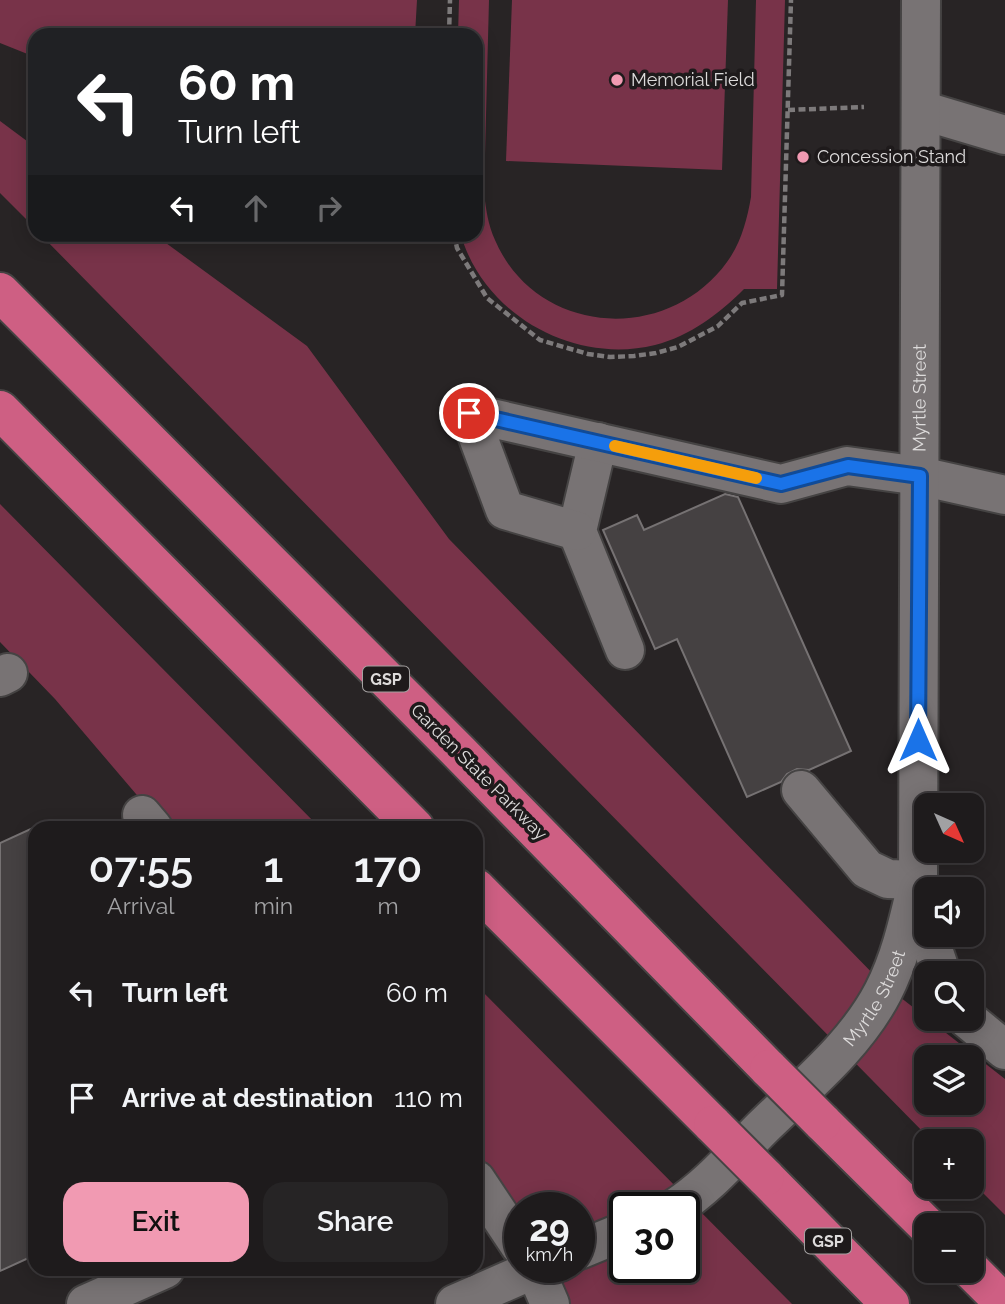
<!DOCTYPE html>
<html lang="en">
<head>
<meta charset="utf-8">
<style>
  body { margin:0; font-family:Raleway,sans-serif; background:#262425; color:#f1f3f6; height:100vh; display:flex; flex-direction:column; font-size:26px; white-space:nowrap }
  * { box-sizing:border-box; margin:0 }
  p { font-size:23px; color:#a1a1a3 }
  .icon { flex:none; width:38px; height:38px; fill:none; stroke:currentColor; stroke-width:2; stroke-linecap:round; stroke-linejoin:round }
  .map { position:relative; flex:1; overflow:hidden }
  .details { position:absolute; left:28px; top:821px; width:455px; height:455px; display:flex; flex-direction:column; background:#1e1b1c; border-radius:21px; box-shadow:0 4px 18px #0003,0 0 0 2px #3c393b }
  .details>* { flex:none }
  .top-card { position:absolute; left:28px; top:28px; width:455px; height:214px; border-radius:21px; box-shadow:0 4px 18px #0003,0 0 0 2px #3c393b; background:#202124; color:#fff; overflow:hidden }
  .needle { width:46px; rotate:135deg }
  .fabs { position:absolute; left:914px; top:793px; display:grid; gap:14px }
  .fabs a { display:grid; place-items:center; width:70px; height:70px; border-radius:14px; background:#1e1b1c; box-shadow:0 4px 18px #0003,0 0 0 2px #3c393b; font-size:35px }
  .speed { position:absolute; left:504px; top:1192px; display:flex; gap:14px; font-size:35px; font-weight:700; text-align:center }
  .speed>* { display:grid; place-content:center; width:91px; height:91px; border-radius:50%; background:#1e1b1c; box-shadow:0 4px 18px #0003,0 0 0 2px #3c393b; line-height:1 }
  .speed small { font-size:18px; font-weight:400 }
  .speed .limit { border:4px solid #111; border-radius:10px; background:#fff; color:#111 }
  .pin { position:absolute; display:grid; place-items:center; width:60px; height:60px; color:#fff; margin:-30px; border:4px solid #fff; border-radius:50%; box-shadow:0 2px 7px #0007 }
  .me { position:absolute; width:77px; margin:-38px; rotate:0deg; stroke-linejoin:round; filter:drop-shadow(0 0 5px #0008) }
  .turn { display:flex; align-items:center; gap:24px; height:147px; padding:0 35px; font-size:32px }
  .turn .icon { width:91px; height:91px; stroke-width:2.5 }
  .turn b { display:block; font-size:49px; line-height:60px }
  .lanes { display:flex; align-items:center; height:66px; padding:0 35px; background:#0003; justify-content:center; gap:35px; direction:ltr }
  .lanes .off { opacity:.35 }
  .eta { display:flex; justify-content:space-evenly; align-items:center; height:119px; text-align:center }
  .eta b { font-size:42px; font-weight:600; line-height:49px }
  .button { display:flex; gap:14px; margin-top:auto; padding:14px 35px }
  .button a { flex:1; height:80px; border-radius:21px; background:#f19ab2; color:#111; font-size:28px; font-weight:600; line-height:80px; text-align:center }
  .button a+a { background:#262425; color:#f1f3f6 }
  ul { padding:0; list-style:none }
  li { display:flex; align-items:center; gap:21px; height:105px; padding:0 35px }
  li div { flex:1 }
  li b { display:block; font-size:26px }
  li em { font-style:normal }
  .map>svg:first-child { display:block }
  .green { fill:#783349; fill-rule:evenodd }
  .building { fill:#454142; stroke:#767273; stroke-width:2 }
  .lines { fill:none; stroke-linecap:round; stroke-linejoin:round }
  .minor-casing { stroke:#454343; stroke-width:42 }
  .highway-casing { stroke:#454343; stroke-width:42 }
  .path { stroke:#7d7a7b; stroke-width:4.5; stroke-dasharray:7 3.5; stroke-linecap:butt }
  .minor { stroke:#787374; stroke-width:38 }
  .highway { stroke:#ce5f83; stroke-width:38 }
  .highway-bridge-casing { stroke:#454343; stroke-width:42; stroke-linecap:butt }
  .highway-bridge { stroke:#ce5f83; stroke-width:38 }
  .route-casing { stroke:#114b97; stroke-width:18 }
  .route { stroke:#1a73e8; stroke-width:12 }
  .slow { stroke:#f59e0b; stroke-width:12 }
  .poi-dot { fill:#f19ab2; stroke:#1e1a1b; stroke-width:2.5 }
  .labels { text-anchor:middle; stroke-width:7; stroke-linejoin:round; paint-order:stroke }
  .shield { fill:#1e1a1b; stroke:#a4a1a1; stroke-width:2 }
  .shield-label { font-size:16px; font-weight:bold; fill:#dddbdb }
  .poi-label { font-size:18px; fill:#dddbdb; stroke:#1e1a1b; text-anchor:start }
  .street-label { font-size:18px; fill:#dddbdb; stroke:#1e1a1b }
</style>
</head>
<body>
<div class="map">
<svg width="1005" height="1304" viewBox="0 0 1005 1304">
  <rect width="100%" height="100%" fill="#282425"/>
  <g class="green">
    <polygon points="0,0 417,0 415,35 35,35 35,57 0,43"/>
    <path d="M459,0H489L484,193C486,209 488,225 495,240C536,336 667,345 727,262C741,243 747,220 751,197L756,0H785L777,289H744C719,314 690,336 655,345C574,365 484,315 461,235L476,234V35H458Z"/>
    <polygon points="512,0 728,0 722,170 506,161"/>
    <polygon points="0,121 35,147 35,228 0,193"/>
    <path d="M41,235H155L307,346L449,539L882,983L1005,1079V1215L971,1181V1141H932ZM926,1057H971V1102H926Z"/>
    <polygon points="0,504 320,828 165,828 55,699 0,642"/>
    <path d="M476,985L792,1304H529L476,1196ZM520,1208H579V1267H520ZM625,1208H684V1267H625Z"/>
  </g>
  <g class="building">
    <polygon points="725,494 738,497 851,751 809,770 797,769 787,774 781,782 747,797 677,639 655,649 603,530 637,515 644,530"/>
    <polygon points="35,827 35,1255 0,1271 0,843"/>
  </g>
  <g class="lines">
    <g class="minor-casing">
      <g id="minor">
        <polyline points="921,110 1005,135"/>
        <polyline points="598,442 577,531 625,650"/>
        <polyline points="577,531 505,510 469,413 781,484 847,466 920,476 1005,495"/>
        <polyline points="0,677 8,673"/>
        <polyline points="801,790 867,869 888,879 918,880"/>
        <polyline points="142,815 153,828"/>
        <polyline points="928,934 941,973"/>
        <polyline points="966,1018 1005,1050"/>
        <polyline points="476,1180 520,1246"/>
        <path id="s1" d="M675,1208C708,1187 735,1155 762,1128C805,1086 855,1046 883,992C901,957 909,918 918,880L921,0"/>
        <polyline points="579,1250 625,1231"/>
        <polyline points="534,1267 550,1304"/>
        <polyline points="86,1304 165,1269"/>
        <polyline points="455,1304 539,1267"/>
      </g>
    </g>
    <g class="highway-casing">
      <g id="highway">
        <polyline points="0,292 459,752 769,1069"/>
        <polyline points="0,410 415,828"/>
        <polyline points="476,888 713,1125"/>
        <polyline points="822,1122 926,1225"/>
        <polyline points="765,1177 890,1304"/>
        <polyline points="971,1270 1005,1304"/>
      </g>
    </g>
    <g class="path">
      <polyline points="449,35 450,0"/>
      <polyline points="788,110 864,107"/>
      <polyline points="454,234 457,248 487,298 540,340 588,354 610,357 634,356 656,353 678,347 718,326 742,303 782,295 791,0"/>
    </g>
    <use href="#minor" class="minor"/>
    <use href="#highway" class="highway"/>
    <g class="highway-bridge-casing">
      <g id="highway-bridge">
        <polyline points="769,1069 822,1122"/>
        <polyline points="713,1125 765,1177"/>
      </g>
    </g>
    <use href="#highway-bridge" class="highway-bridge"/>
  </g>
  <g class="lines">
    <g class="route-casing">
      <polyline id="route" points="469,413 781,484 848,466 920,476 918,740"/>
    </g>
    <use href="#route" class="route"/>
    <polyline class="slow" points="615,446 756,478"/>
  </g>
  <g class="poi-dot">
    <circle cx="617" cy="80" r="7"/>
    <circle cx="803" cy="157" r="7"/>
  </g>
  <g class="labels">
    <g class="shield">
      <rect x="363" y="666.5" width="46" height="25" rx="5"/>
      <rect x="805" y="1228.5" width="46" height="25" rx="5"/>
    </g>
    <g class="shield-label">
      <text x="386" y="685">GSP</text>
      <text x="828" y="1247">GSP</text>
    </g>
    <g class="poi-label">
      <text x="631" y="86">Memorial Field</text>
      <text x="817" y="163">Concession Stand</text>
    </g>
    <g class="street-label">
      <text dy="6" stroke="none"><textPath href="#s1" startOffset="901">Myrtle Street</textPath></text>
      <text transform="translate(479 772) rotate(45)" y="6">Garden State Parkway</text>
      <text dy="6" stroke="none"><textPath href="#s1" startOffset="292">Myrtle Street</textPath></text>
    </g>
  </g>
</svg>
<div class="fabs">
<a><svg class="needle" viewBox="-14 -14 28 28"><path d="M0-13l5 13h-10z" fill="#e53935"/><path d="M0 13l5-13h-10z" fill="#a1a1a3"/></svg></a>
<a><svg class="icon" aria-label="sound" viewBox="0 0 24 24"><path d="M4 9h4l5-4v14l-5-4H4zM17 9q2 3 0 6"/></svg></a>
<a><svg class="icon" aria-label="search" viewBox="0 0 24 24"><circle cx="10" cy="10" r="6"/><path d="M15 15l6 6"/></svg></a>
<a><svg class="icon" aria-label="layers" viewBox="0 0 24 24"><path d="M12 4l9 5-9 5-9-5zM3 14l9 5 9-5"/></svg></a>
<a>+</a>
<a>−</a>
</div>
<div class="speed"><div>29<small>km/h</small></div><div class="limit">30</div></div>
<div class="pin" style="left:469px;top:413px;background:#d93025"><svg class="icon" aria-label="arrive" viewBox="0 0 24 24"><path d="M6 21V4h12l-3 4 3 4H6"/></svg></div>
<svg class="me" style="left:918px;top:740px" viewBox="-20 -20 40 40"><path d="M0-17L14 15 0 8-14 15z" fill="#1a73e8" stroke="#fff" stroke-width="4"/></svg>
<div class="top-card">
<div class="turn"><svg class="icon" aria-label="left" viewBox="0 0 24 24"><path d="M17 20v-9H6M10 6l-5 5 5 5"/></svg><div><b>60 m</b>Turn left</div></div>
<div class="lanes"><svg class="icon" aria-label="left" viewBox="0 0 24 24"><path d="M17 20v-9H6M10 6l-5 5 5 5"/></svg><svg class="icon off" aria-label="ahead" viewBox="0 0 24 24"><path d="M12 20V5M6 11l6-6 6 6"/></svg><svg class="icon off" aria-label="right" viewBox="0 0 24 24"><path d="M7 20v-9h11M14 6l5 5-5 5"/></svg></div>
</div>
<section class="details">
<div class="eta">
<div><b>07:55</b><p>Arrival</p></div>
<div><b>1</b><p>min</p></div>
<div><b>170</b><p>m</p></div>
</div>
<ul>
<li><svg class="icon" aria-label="left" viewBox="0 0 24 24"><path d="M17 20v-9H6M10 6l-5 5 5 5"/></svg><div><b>Turn left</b></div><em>60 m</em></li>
<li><svg class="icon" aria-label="arrive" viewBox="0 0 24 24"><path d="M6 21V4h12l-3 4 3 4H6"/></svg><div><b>Arrive at destination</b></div><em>110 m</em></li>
</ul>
<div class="button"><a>Exit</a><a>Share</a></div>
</section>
</div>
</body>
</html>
